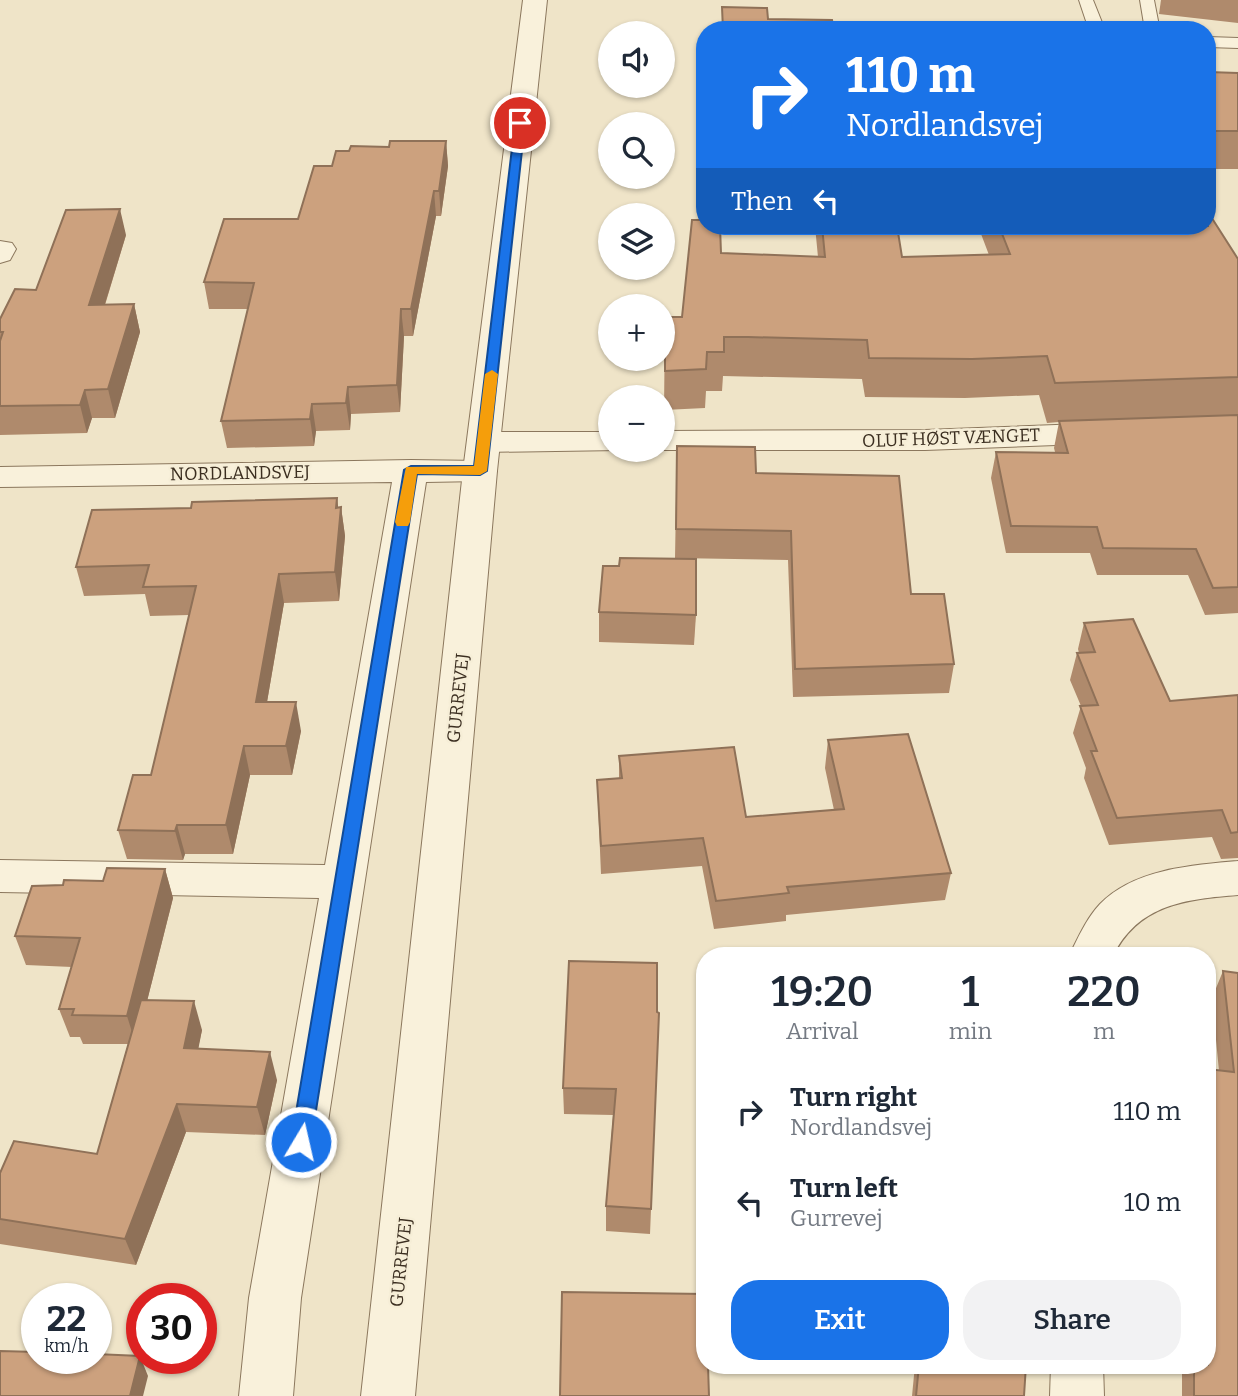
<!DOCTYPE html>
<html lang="en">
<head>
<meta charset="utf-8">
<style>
  body { margin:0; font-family:Bitter,serif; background:#f2f2f3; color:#1f2937; height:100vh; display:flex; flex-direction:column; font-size:26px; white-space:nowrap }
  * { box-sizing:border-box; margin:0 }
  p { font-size:23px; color:#747a83 }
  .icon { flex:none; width:38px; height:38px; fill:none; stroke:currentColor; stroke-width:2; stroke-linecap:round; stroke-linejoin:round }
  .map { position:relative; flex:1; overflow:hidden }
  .drawer { position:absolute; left:696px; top:947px; width:520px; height:427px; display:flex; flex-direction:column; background:#fff; border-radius:28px; box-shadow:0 2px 5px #0004 }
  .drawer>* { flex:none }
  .guide { position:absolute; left:696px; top:21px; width:520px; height:214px; border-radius:28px; box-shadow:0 2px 5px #0004; background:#1a73e8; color:#fff; overflow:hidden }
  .fabs { position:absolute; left:598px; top:21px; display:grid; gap:14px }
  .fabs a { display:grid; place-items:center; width:77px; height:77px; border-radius:50%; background:#fff; box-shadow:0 2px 5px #0004; font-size:35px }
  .speed { position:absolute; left:21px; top:1283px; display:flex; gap:14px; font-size:35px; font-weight:700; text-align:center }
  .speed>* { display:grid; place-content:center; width:91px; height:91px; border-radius:50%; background:#fff; box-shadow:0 2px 5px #0004; line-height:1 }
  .speed small { font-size:18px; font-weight:400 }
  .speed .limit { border:10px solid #d22; background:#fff; color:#111 }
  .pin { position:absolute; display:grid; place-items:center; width:60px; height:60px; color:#fff; margin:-30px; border:4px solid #fff; border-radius:50%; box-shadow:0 2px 7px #0007 }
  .me { position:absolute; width:77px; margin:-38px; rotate:9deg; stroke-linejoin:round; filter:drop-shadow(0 0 5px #0008) }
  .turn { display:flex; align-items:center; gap:24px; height:147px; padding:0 35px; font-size:32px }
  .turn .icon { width:91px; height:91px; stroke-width:2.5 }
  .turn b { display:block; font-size:49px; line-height:60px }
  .then { display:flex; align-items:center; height:66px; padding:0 35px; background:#0003; gap:14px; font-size:26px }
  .eta { display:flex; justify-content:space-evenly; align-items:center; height:119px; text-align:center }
  .eta b { font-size:42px; font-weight:600; line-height:49px }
  .cta { display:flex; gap:14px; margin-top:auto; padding:14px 35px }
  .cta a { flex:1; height:80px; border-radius:28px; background:#1a73e8; color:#fff; font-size:28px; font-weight:600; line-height:80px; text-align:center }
  .cta a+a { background:#f2f2f3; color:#1f2937 }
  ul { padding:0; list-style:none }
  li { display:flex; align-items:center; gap:21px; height:91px; padding:0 35px }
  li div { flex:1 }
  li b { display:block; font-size:26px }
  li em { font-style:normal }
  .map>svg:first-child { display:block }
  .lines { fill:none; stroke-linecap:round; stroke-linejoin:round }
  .service-casing { stroke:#8b775d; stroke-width:2 }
  .minor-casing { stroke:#8b775d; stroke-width:2 }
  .tertiary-casing { stroke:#8b775d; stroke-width:2 }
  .service { fill:#f9f1db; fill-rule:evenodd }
  .minor { fill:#f9f1db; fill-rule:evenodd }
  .tertiary { fill:#f9f1db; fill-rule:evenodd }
  .wall { fill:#af8a6c }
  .shaded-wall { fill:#8f7158 }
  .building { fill:#cca17e; stroke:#8f7158; stroke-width:2 }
  .route { fill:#1a73e8; stroke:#114b97; stroke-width:2 }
  .slow { fill:#f59e0b }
  .labels { text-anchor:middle; stroke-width:5; stroke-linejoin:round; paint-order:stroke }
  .street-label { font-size:18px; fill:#3b2e20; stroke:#f6eed7 }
</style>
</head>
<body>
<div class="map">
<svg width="1238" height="1396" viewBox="0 0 1238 1396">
  <rect width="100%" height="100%" fill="#efe4c8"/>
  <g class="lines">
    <g class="service-casing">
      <g id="service">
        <polygon points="1079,0 1093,0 1105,30 1089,30"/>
        <polygon points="1140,0 1154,0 1159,26 1162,30 1145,30"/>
        <polygon points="1208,37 1238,38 1238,48 1208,47"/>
      </g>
    </g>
    <g class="minor-casing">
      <g id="minor">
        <polygon points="0,241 12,243 16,249 10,260 0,263"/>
        <polygon points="1109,423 1121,426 1125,433 1121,440 1109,443 925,450 658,450 663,450 663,431 925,430"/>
        <polygon points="484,432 611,432 611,450 620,450 484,452 472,449 468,442 472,435"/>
        <polygon points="411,460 480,461 492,464 497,471 492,478 480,481 426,482 301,1298 293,1396 239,1396 249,1298 319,898 0,892 0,860 325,865 392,482 0,487 0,467"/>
        <path d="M1238,861V895C1187,899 1138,904 1113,956H1069C1078,938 1086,919 1100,904C1134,869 1192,865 1238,861Z"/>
        <polygon points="1051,1365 1103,1365 1104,1396 1050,1396"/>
      </g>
    </g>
    <g class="tertiary-casing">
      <polygon id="tertiary" points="523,0 547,0 497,471 415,1396 361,1396 463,471"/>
    </g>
    <use href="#service" class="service"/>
    <use href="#minor" class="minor"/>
    <use href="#tertiary" class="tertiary"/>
  </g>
  <g class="wall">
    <polygon points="1161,0 1238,0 1238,23 1159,14"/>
    <polygon points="1208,72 1238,73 1238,169 1208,169"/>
    <polygon points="446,141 448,166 441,216 436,216 413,336 404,336 400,412 351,414 350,430 316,431 314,446 227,448 221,421 248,309 209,309 204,282 298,219 332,166 389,147"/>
    <polygon points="815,226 897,226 902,257 989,255 978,226 1208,226 1238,259 1238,613 1205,615 1188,575 1097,575 1090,553 1006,553 991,478 996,452 1055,452 1054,448 1059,422 1047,423 1039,395 965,398 865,397 862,379 723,376 722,391 706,391 705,408 664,410 665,317 682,317 721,253 818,257"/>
    <polygon points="126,235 105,305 134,304 140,332 115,418 92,418 87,433 0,435 0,319 36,290"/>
    <polygon points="677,446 756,473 911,594 954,664 949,693 793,697 788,560 675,558"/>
    <polygon points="337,498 338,507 341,507 345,536 339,601 284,603 267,702 301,731 292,775 250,775 233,854 185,854 183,860 127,859 118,830 151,775 189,615 150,616 145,594 84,596 76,567 191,508"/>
    <polygon points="599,612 696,615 694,645 599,642"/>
    <polygon points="1084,623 1170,701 1238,695 1238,858 1221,859 1212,837 1109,845 1084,778 1086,768 1073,733 1081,706 1070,680 1077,653 1079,653 1078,649"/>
    <polygon points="828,740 951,873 945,900 786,915 786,921 714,929 702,866 601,874 597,780 619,778 619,756 746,817 834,810 825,768"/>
    <polygon points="165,869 173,898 147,1001 202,1030 198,1048 277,1080 265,1135 186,1132 136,1265 0,1244 0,1173 97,1154 128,1044 83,1044 80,1037 70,1037 59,1009 72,967 26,965 15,936 63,885 103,881"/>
    <polygon points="1223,971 1238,973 1238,1396 1182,1396 1182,1365 1208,1365 1219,1071 1212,998"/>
    <polygon points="657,1012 658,1039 650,1234 606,1231 606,1206 613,1115 564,1114 563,1088"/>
    <polygon points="915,1365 1026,1365 1024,1396 912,1396"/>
  </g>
  <g class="shaded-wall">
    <polygon points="446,141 448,166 441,216 439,191"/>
    <polygon points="434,191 436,216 413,336 411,309"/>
    <polygon points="120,209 126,235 96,333 89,305"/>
    <polygon points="134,304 140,332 115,418 108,389"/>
    <polygon points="401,309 404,336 400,412 397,385"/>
    <polygon points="348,387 351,414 350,430 346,403"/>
    <polygon points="85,390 92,418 87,433 80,405"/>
    <polygon points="312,404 316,431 314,446 310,419"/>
    <polygon points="337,498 340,521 341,507 345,536 339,601 335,572"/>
    <polygon points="279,574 284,603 262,731 256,702"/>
    <polygon points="296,702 301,731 292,775 286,746"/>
    <polygon points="244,746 250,775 233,854 226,825"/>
    <polygon points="177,825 185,854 183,860 175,831"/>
    <polygon points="165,869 173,898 136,1045 127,1016"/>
    <polygon points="194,1001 202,1030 193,1076 184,1048"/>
    <polygon points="270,1052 277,1080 265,1135 257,1107"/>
    <polygon points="177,1104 186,1132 136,1265 125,1239"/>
    <polygon points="140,1356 148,1376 143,1396 130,1396"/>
  </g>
  <g class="building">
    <polygon points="722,7 767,8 768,19 832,20 834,30 723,30"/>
    <polygon points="1208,72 1238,73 1238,131 1208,131"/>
    <polygon points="390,141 446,141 439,191 434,191 411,309 401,309 397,385 348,387 346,403 312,404 310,419 221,421 254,283 204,282 224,219 298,219 314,166 332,166 336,151 349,151 351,146 389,147"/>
    <polygon points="120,209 89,305 134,304 108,389 85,390 80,405 0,406 0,341 3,332 0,332 0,319 15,289 36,290 66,210"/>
    <polygon points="1208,212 1238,259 1238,377 1055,383 1047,356 972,359 869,358 867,340 748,337 724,337 724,352 707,352 706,369 665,371 665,317 682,317 692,220 705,220 705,226 720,226 721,253 825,257 822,226 897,226 902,257 1010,254 999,226 1208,226"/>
    <polygon points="1238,415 1238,587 1213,588 1196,549 1103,548 1097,527 1011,526 996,452 1068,453 1059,421"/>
    <polygon points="677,446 755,447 756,473 899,476 911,594 944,594 954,664 795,669 791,531 676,529"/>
    <polygon points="337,498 336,508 341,507 335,572 279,574 256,702 296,702 286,746 244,746 226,825 177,825 175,831 118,830 133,775 151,775 196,586 143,587 149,565 76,567 92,510 191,508 192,502"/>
    <polygon points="620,558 696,559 696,615 599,612 603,566 619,566"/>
    <polygon points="1133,619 1170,701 1238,695 1238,832 1231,833 1222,810 1117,818 1091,751 1097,751 1080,706 1098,705 1077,653 1095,652 1084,623"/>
    <polygon points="908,734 951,873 787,887 789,893 716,901 703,838 601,846 597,780 622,778 619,756 734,747 746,817 844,809 828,740"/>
    <polygon points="107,868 165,869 127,1016 72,1015 74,1009 59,1009 80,938 15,936 32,886 63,885 64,880 103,881"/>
    <polygon points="569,961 657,963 657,1012 659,1013 651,1209 606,1206 616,1089 563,1088"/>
    <polygon points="1223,971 1238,973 1238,1396 1194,1396 1194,1365 1208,1365 1208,1069 1234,1072"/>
    <polygon points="141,1000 194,1001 184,1048 270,1052 257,1107 177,1104 125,1239 0,1219 0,1173 14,1141 97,1154"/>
    <polygon points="562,1292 705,1294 705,1365 708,1365 709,1396 560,1396"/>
    <polygon points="0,1351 37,1352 37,1358 96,1358 96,1354 140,1356 130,1396 0,1396"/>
    <polygon points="919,1365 1026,1365 1024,1396 916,1396"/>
  </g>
  <polygon class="route" points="520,119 525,123 487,471 480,475 417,474 311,1142 308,1148 301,1151 294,1148 291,1142 404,470 411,466 474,466 515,123"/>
  <polygon class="slow" points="492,370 498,374 487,471 480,475 417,474 410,522 408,526 397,526 395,522 406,467 474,466 485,374"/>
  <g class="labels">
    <g class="street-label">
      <text transform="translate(951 438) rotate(-2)" y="6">OLUF HØST VÆNGET</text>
      <text transform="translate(240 473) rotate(-1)" y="6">NORDLANDSVEJ</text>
      <text transform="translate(458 698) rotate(-84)" y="6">GURREVEJ</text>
      <text transform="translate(401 1262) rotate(-84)" y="6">GURREVEJ</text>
    </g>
  </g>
</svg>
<div class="fabs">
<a><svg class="icon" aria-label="sound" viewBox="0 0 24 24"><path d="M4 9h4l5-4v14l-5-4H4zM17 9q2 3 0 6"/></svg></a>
<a><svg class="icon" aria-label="search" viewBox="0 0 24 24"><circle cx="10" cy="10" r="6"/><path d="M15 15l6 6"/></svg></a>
<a><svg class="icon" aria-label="layers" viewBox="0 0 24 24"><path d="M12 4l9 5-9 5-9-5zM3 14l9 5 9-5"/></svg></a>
<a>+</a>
<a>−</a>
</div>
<div class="speed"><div>22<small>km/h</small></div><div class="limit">30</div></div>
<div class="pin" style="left:520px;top:123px;background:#d93025"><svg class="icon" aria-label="arrive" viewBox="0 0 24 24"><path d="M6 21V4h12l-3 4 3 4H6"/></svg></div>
<svg class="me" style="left:301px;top:1142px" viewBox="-20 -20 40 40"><circle r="17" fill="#1a73e8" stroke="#fff" stroke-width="3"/><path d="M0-11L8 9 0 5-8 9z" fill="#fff"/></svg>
<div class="guide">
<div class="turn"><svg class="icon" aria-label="right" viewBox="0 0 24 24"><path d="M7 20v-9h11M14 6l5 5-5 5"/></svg><div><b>110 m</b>Nordlandsvej</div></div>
<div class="then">Then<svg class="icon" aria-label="left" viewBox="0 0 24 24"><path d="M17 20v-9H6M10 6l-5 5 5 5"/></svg></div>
</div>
<section class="drawer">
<div class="eta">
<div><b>19:20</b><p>Arrival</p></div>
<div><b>1</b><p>min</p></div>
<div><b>220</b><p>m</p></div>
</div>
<ul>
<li><svg class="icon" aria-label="right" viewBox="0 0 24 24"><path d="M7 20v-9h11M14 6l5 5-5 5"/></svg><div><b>Turn right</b><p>Nordlandsvej</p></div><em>110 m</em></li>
<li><svg class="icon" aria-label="left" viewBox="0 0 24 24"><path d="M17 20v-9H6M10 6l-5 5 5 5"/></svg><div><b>Turn left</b><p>Gurrevej</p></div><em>10 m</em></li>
</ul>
<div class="cta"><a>Exit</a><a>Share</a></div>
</section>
</div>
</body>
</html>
